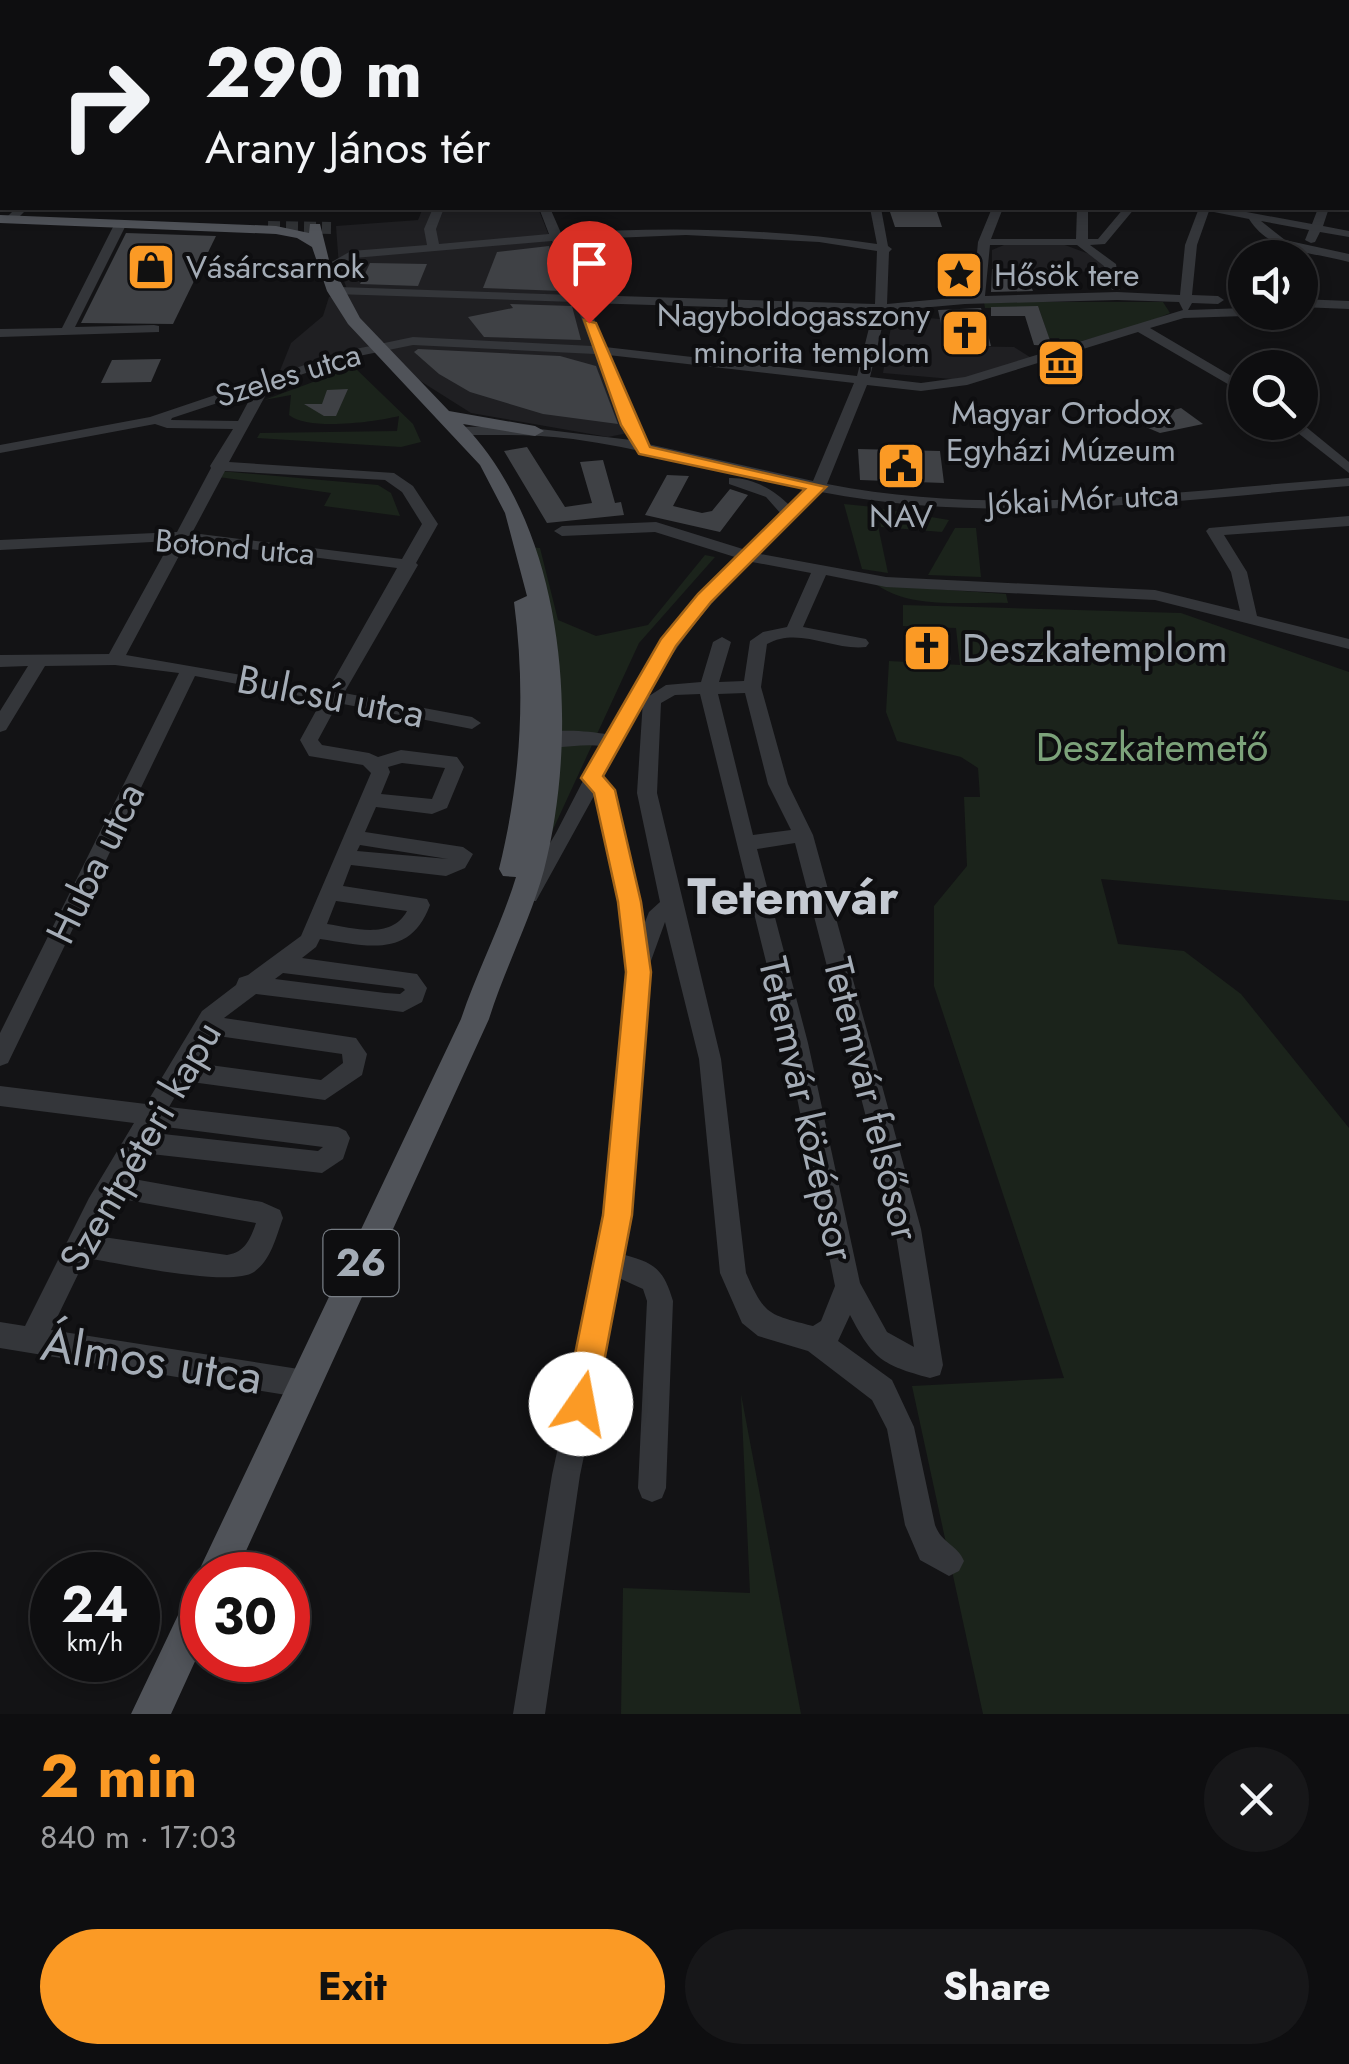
<!DOCTYPE html>
<html lang="en">
<head>
<meta charset="utf-8">
<style>
  body { margin:0; font-family:Jost,sans-serif; background:#171719; color:#f1f3f6; height:100vh; display:flex; flex-direction:column; font-size:38px; white-space:nowrap }
  * { box-sizing:border-box; margin:0 }
  p { font-size:32px; color:#9b9c9f }
  .icon { flex:none; width:55px; height:55px; fill:none; stroke:currentColor; stroke-width:2; stroke-linecap:round; stroke-linejoin:round }
  .map { position:relative; height:1714px; overflow:hidden }
  .details { display:flex; flex-direction:column; background:#0e0e10; flex:1 }
  .details>* { flex:none }
  .top-card { position:absolute; left:0px; top:0px; width:1350px; height:210px; box-shadow:0 5px 15px #0003,0 0 0 2px #2e2e30; background:#0e0e10; color:#f1f3f6; overflow:hidden }
  .fabs { position:absolute; left:1228px; top:240px; display:grid; gap:20px }
  .fabs a { display:grid; place-items:center; width:90px; height:90px; border-radius:50%; background:#0e0e10; box-shadow:0 5px 15px #0003,0 0 0 2px #2e2e30; font-size:50px }
  .speed { position:absolute; left:30px; top:1552px; display:flex; gap:20px; font-size:50px; font-weight:700; text-align:center }
  .speed>* { display:grid; place-content:center; width:130px; height:130px; border-radius:50%; background:#0e0e10; box-shadow:0 5px 15px #0003,0 0 0 2px #2e2e30; line-height:1 }
  .speed small { font-size:25px; font-weight:400 }
  .speed .limit { border:15px solid #d22; background:#fff; color:#111 }
  .pin { position:absolute; display:grid; place-items:center; width:85px; height:85px; color:#fff; margin:-102px -42px; border-radius:50% 50% 50% 0; rotate:-45deg; box-shadow:0 0 10px #0007 }
  .pin .icon { rotate:45deg }
  .me { position:absolute; width:110px; margin:-55px; rotate:12deg; stroke-linejoin:round; filter:drop-shadow(0 0 8px #0008) }
  .turn { display:flex; align-items:center; gap:35px; height:210px; padding:0 40px; font-size:45px }
  .turn .icon { width:130px; height:130px; stroke-width:2.5 }
  .turn b { display:block; font-size:70px; line-height:85px }
  .round { display:grid; place-items:center; flex:none; width:105px; height:105px; border-radius:52px; background:#171719 }
  .head { display:flex; align-items:center; justify-content:space-between; height:170px; padding:0 40px }
  h1 { font-size:60px; font-weight:700; line-height:75px; color:#fb9a25 }
  .button { display:flex; gap:20px; margin-top:auto; padding:20px 40px }
  .button a { flex:1; height:115px; border-radius:60px; background:#fb9a25; color:#111; font-size:40px; font-weight:700; line-height:115px; text-align:center }
  .button a+a { background:#171719; color:#f1f3f6 }
  .map>svg:first-child { display:block }
  .built { fill:#1f1f22 }
  .green { fill:#1b231b }
  .building { fill:#3f4145 }
  .lines { fill:none; stroke-linecap:round; stroke-linejoin:round }
  .minor-tunnel { stroke:#303235; stroke-width:12; stroke-dasharray:12 6; stroke-linecap:butt }
  .minor { fill:#34363a; fill-rule:evenodd }
  .major { fill:#505359; fill-rule:evenodd }
  .route { fill:#fb9a25; stroke:#a36418; stroke-width:2.5 }
  .labels { text-anchor:middle; stroke-width:8; stroke-linejoin:round; paint-order:stroke }
  .far-poi-label { font-size:32px; fill:#a4acb6; stroke:#0e0e10; text-anchor:start }
  .far-street-label { font-size:32px; fill:#a4acb6; stroke:#0e0e10 }
  .shield { fill:#0e0e10; stroke:#777d84; stroke-width:2.5 }
  .shield-label { font-size:38px; font-weight:bold; fill:#a4acb6 }
  .poi-label { font-size:40px; fill:#a4acb6; stroke:#0e0e10; text-anchor:start }
  .street-label { font-size:40px; fill:#a4acb6; stroke:#0e0e10 }
  .park-label { font-size:40px; fill:#7ca27a; stroke:#0e0e10 }
  .near-street-label { font-size:48px; fill:#a4acb6; stroke:#0e0e10 }
  .district-label { font-size:50px; font-weight:bold; fill:#c5cad2; stroke:#0e0e10 }
</style>
</head>
<body>
<div class="map">
<svg width="1349" height="1714" viewBox="0 0 1349 1714">
  <rect width="100%" height="100%" fill="#131315"/>
  <g class="built">
    <polygon points="423,208 538,208 628,433 608,437 471,413 414,377 383,342 279,373 291,343 323,316 329,297 348,292 339,267 336,226 418,220"/>
    <polygon points="1062,244 1103,259 1112,272 992,270 992,250 1004,245"/>
    <polygon points="893,315 940,319 947,346 1014,347 1033,359 963,380 883,373"/>
  </g>
  <g class="green">
    <polygon points="984,302 1163,302 1170,313 1139,326 1062,346 1059,338 1049,338 1039,309 985,308"/>
    <path d="M354,367L413,424L421,442L401,447L257,438L260,433L397,431L399,416C375,422 308,431 289,415L291,395L264,400Z"/>
    <polygon points="220,471 378,485 391,493 400,516 324,506 331,493 212,476"/>
    <polygon points="844,504 874,507 888,573 862,569"/>
    <polygon points="877,508 949,520 942,532 881,527"/>
    <polygon points="955,528 976,528 981,577 928,575"/>
    <polygon points="527,547 540,548 558,620 596,636 648,625 705,555 715,557 639,643 538,862"/>
    <path d="M877,585L1006,594L1008,603C966,601 913,610 877,585Z"/>
    <polygon points="903,605 1181,613 1349,672 1349,901 1101,879 1118,944 1184,951 1241,994 1349,1128 1349,1714 983,1714 912,1386 1064,1378 934,986 934,906 967,866 964,797 980,797 978,768 961,757 897,741 886,712 889,661 960,665 956,628 903,626"/>
    <polygon points="741,1394 801,1714 621,1714 623,1588 750,1593"/>
  </g>
  <g class="building">
    <polygon points="890,212 937,212 942,227 895,227"/>
    <polygon points="126,233 216,236 173,324 81,323"/>
    <polygon points="549,246 562,291 483,288 497,252"/>
    <polygon points="370,263 427,264 418,286 360,284"/>
    <polygon points="992,269 1008,269 1009,286 1031,286 1033,291 991,292"/>
    <polygon points="510,304 572,306 581,340 484,337 468,317 513,308"/>
    <polygon points="1038,306 1052,346 1034,345 1025,316 991,316 991,307"/>
    <polygon points="981,308 991,346 946,346 938,310"/>
    <polygon points="418,349 560,356 596,366 618,424 543,414 470,392 439,374 414,352"/>
    <polygon points="161,359 151,382 101,383 112,360"/>
    <polygon points="348,389 336,416 324,416 304,404 322,404 327,390"/>
    <polygon points="1181,408 1203,424 1160,433 1134,422"/>
    <polygon points="527,447 565,507 592,503 580,462 603,460 615,503 621,502 624,515 547,523 504,451"/>
    <polygon points="858,449 940,451 944,483 860,480"/>
    <polygon points="667,475 689,476 673,506 702,513 712,511 730,489 748,495 720,532 645,515"/>
    <polygon points="925,636 948,637 951,660 906,660 904,644 926,645"/>
  </g>
  <g class="lines">
    <polyline class="minor-tunnel" points="268,227 331,228"/>
    <g class="minor">
      <polygon points="341,0 418,0 420,2 339,2"/>
      <polygon points="859,0 868,0 869,2 861,2"/>
      <polygon points="1180,0 1218,0 1220,2 1178,2"/>
      <polygon points="1348,46 1349,47 1349,53 1348,52"/>
      <polygon points="2,56 2,63 0,64 0,57"/>
      <rect x="0" y="92" width="2" height="6"/>
      <rect x="1348" y="102" width="1" height="7"/>
      <rect x="0" y="112" width="2" height="6"/>
      <rect x="0" y="145" width="2" height="6"/>
      <rect x="1348" y="162" width="1" height="6"/>
      <rect x="0" y="177" width="2" height="6"/>
      <polygon points="16,208 28,208 18,218 10,218 8,216"/>
      <path d="M433,208H444L436,229L439,244L549,234L539,208H550L561,233C667,227 771,228 877,244L870,208H881L888,246L892,249L889,252L887,304L973,296L978,242L992,208H1003L991,239H1076L1077,208H1088V239H1098L1124,208H1135L1105,244L1090,245L1116,264L1120,290H1112L1104,266L1077,245H990L985,296L1117,292L1180,295L1185,245L1199,208H1225L1312,224L1317,211L1315,208H1329L1323,226L1349,231V237L1320,232L1315,242L1311,243L1305,240L1309,230L1261,221L1285,240L1349,254V262C1313,252 1270,253 1249,219L1209,211L1197,245L1192,295L1218,296L1224,300L1218,304L1192,303L1188,310L1245,308V312H1251L1245,316L1184,318L1150,328L1245,384V394L1138,332L967,385L921,391L867,385L827,484C1000,518 1175,491 1349,478V486C1172,500 997,526 821,492L760,554L886,577L1155,590L1240,611L1231,572L1206,531L1209,528L1349,516V526L1224,535L1247,572L1257,616L1349,639V649L1155,600L886,587L826,575L803,627L866,639L869,643L866,647C833,651 799,626 767,644L761,687L788,784L813,835L866,1027L921,1229L943,1365L940,1375L930,1378C882,1365 873,1359 850,1315L838,1341L892,1380L914,1427L935,1525C942,1544 957,1544 964,1561L959,1571L949,1576L920,1560L905,1525L887,1429L872,1400L808,1351L758,1336L742,1323L720,1273L699,1059L665,922L648,969L642,1073L625,1255C656,1263 664,1271 673,1301L666,1488L662,1498L652,1502L642,1498L638,1488L647,1301L643,1289L621,1279L580,1475L545,1714H513L552,1475L598,1264L620,1073L627,972L619,902L595,794L536,901H522L519,895L556,833L601,746C579,742 544,754 529,741C546,726 585,731 606,734C642,667 682,610 738,558L655,532L562,536L554,531L562,526L656,522L746,550L782,515L766,497L729,484V478C752,477 775,490 791,507L807,489C728,473 652,450 573,439C534,434 496,435 457,435L450,431L457,427L515,426L631,440L595,354L413,345L354,357L267,386L269,389L229,462L394,473L413,486L438,524L416,563L418,565L344,693L472,717L481,723L472,729L338,703L318,740L322,745L369,753L378,757L401,750L457,757L464,767L447,808L432,814L376,807L365,832L463,847L473,854L465,868L446,876L351,865L343,886L427,899L430,905C410,959 367,946 320,939L316,947L302,958L417,974L427,988L422,1002L403,1012L256,994L224,1018L356,1038L367,1054L362,1075L325,1100L184,1081L169,1107L338,1127L346,1131L350,1138L343,1159L322,1173L142,1153L128,1178L262,1202L280,1210L283,1218C276,1237 271,1260 254,1272C230,1288 118,1263 86,1258L51,1330L305,1370L315,1374L319,1384L315,1394L305,1398L0,1348V1322L25,1326L89,1198L134,1123L0,1106V1086L146,1104L202,1011L236,985L239,978L248,975L301,936L371,773L363,765L309,756L300,740L322,700L195,676L8,1063L0,1066V1033L179,673L115,665L45,666L6,730L0,732V711L28,666L0,667V655L109,654L171,541L0,550V540L177,532L211,468L210,466L233,429L167,428L155,424L0,453V445L150,417L346,351L413,337L592,346L575,302L335,294V288L339,287L572,295L552,241L354,258L331,271L321,268L351,251L427,245L424,229ZM686,235L819,242L877,251L875,304L585,295L563,240ZM1117,300L1179,302L1183,310L965,377L921,383L870,377L886,311L965,304ZM588,303L873,312L857,376L605,347ZM608,355L854,383L813,481L648,444L636,425ZM254,391L238,421L171,420L172,418ZM225,471L385,480L402,492L422,524L402,559L192,533ZM187,541L397,568L328,690L126,655ZM752,562L811,573L787,627L763,632L750,641L744,681L719,682L731,642L722,637L713,642L701,682L666,685L643,700L637,793L660,902L649,912L643,927L614,790L604,777C646,691 682,628 752,562ZM745,693L768,784L791,830L753,835L718,694ZM700,694L786,1043L835,1286L821,1321L813,1326C768,1314 765,1316 746,1273L721,1059L657,793L661,703L675,695ZM402,763L445,768L432,799L381,794L390,772L388,767ZM795,843L895,1229L914,1347L887,1332L860,1283L808,1043L757,849ZM360,845L448,859L357,851ZM336,901L407,911C391,940 354,928 327,924ZM283,973L403,988L405,990L400,994L385,993L275,979ZM211,1035L342,1054L343,1063L321,1080L195,1063ZM158,1126L323,1147L318,1151L154,1133ZM116,1198L256,1223C250,1240 245,1252 227,1255L96,1236Z"/>
      <polygon points="121,220 127,223 75,327 154,325 159,326 159,332 0,337 0,329 62,328 115,223"/>
      <polygon points="1300,299 1349,301 1349,309 1300,307"/>
      <polygon points="1284,422 1300,422 1349,462 1349,473"/>
    </g>
    <g class="major">
      <polygon points="0,0 11,0 12,2 0,5"/>
      <path d="M0,215L276,226L309,233L310,224H320L329,260L360,318L449,411L535,426L544,431L535,436L463,424C567,531 580,730 544,870C530,921 505,968 489,1019L235,1575H202V1646L171,1714H131L189,1592L202,1586L197,1575L203,1562L461,1019C477,971 501,926 516,877L503,876L499,869C521,780 526,693 514,602L527,596L505,513L480,465L348,324L327,291L312,247L297,238L276,234L0,223Z"/>
    </g>
  </g>
  <polygon class="route" points="584,320 596,323 650,447 826,487 711,602 676,646 603,776 615,790 641,902 651,972 632,1215 596,1404 592,1415 581,1420 570,1415 565,1404 603,1215 626,972 618,902 594,793 581,778 661,639 698,594 805,489 639,454 621,425"/>
  <defs>
    <g id="shop-square" transform="scale(2.5)"><rect x="-9" y="-9" width="18" height="18" rx="4" fill="#fb9a25" stroke="#0e0e10"/><path d="M-5-2.5h2.3a2.7 3.5 0 0 1 5.4 0H5L5.5 6h-11ZM-1.5-2.5h3a1.5 2.3 0 0 0-3 0Z" fill="#111"/></g>
    <g id="sight-square" transform="scale(2.5)"><rect x="-9" y="-9" width="18" height="18" rx="4" fill="#fb9a25" stroke="#0e0e10"/><path d="M0-6L1.8-2.2L6-1.7L2.9 1.2L3.7 5.4L0 3.3L-3.7 5.4L-2.9 1.2L-6-1.7L-1.8-2.2Z" fill="#111"/></g>
    <g id="church-square" transform="scale(2.5)"><rect x="-9" y="-9" width="18" height="18" rx="4" fill="#fb9a25" stroke="#0e0e10"/><path d="M-1.2-6h2.4v3.5h3.3v2.4h-3.3V6h-2.4V-.1h-3.3v-2.4h3.3Z" fill="#111"/></g>
    <g id="museum-square" transform="scale(2.5)"><rect x="-9" y="-9" width="18" height="18" rx="4" fill="#fb9a25" stroke="#0e0e10"/><path d="M0-6L6-3V-2H-6V-3ZM-5-1h2V3h-2ZM-1-1h2V3h-2ZM3-1h2V3H3ZM-6 4H6V6H-6Z" fill="#111"/></g>
    <g id="civic-square" transform="scale(2.5)"><rect x="-9" y="-9" width="18" height="18" rx="4" fill="#fb9a25" stroke="#0e0e10"/><path d="M-.6-6.5H3V-4.5H.6V-3L4-1V1h2V6H-6V1h2V-1L-.6-3ZM-1.2 2.5V6h2.4V2.5Z" fill="#111"/></g>
  </defs>
  <g fill-rule="evenodd">
    <use href="#shop-square" x="151" y="267"/>
    <use href="#sight-square" x="959" y="275"/>
    <use href="#church-square" x="965" y="333"/>
    <use href="#museum-square" x="1061" y="363"/>
    <use href="#civic-square" x="901" y="466"/>
    <use href="#church-square" x="927" y="648"/>
  </g>
  <g class="labels">
    <g class="far-poi-label">
      <text x="186" y="278">Vásárcsarnok</text>
      <text x="994" y="286">Hősök tere</text>
      <text x="930" y="326" text-anchor="end">Nagyboldogasszony<tspan x="930" dy="37">minorita templom</tspan></text>
      <text x="1061" y="424" text-anchor="middle">Magyar Ortodox<tspan x="1061" dy="37">Egyházi Múzeum</tspan></text>
      <text x="901" y="527" text-anchor="middle">NAV</text>
    </g>
    <g class="far-street-label">
      <text transform="translate(288 375) rotate(-17)" y="11">Szeles utca</text>
      <text transform="translate(1083 499) rotate(-3)" y="11">Jókai Mór utca</text>
      <text transform="translate(235 547) rotate(5)" y="11">Botond utca</text>
    </g>
    <rect class="shield" x="323.5" y="1230" width="75" height="66" rx="8"/>
    <g class="shield-label">
      <text x="361" y="1276">26</text>
    </g>
    <g class="poi-label">
      <text x="962" y="662">Deszkatemplom</text>
    </g>
    <g class="street-label">
      <text transform="translate(331 696) rotate(11)" y="14">Bulcsú utca</text>
      <text transform="translate(95 863) rotate(-64)" y="14">Huba utca</text>
      <text transform="translate(872 1099) rotate(76)" y="14">Tetemvár felsősor</text>
      <text transform="translate(807 1109) rotate(77)" y="14">Tetemvár középsor</text>
      <text transform="translate(140 1146) rotate(-60)" y="14">Szentpéteri kapu</text>
    </g>
    <g class="park-label">
      <text x="1152" y="761">Deszkatemető</text>
    </g>
    <g class="near-street-label">
      <text transform="translate(152 1360) rotate(9)" y="17">Álmos utca</text>
    </g>
    <g class="district-label">
      <text x="793" y="914">Tetemvár</text>
    </g>
  </g>
</svg>
<div class="fabs">
<a><svg class="icon" aria-label="sound" viewBox="0 0 24 24"><path d="M4 9h4l5-4v14l-5-4H4zM17 9q2 3 0 6"/></svg></a>
<a><svg class="icon" aria-label="search" viewBox="0 0 24 24"><circle cx="10" cy="10" r="6"/><path d="M15 15l6 6"/></svg></a>
</div>
<div class="speed"><div>24<small>km/h</small></div><div class="limit">30</div></div>
<div class="pin" style="left:589px;top:323px;background:#d93025"><svg class="icon" aria-label="arrive" viewBox="0 0 24 24"><path d="M6 21V4h12l-3 4 3 4H6"/></svg></div>
<svg class="me" style="left:581px;top:1404px" viewBox="-20 -20 40 40"><circle r="19" fill="#fff"/><path d="M0-13L10 11 0 6-10 11z" fill="#fb9a25"/></svg>
<div class="top-card">
<div class="turn"><svg class="icon" aria-label="right" viewBox="0 0 24 24"><path d="M7 20v-9h11M14 6l5 5-5 5"/></svg><div><b>290 m</b>Arany János tér</div></div>
</div>
</div>
<section class="details">
<div class="head"><div><h1>2 min</h1><p>840 m · 17:03</p></div><a class="round"><svg class="icon" aria-label="close" viewBox="0 0 24 24"><path d="M6 6l12 12M18 6L6 18"/></svg></a></div>
<div class="button"><a>Exit</a><a>Share</a></div>
</section>
</body>
</html>
